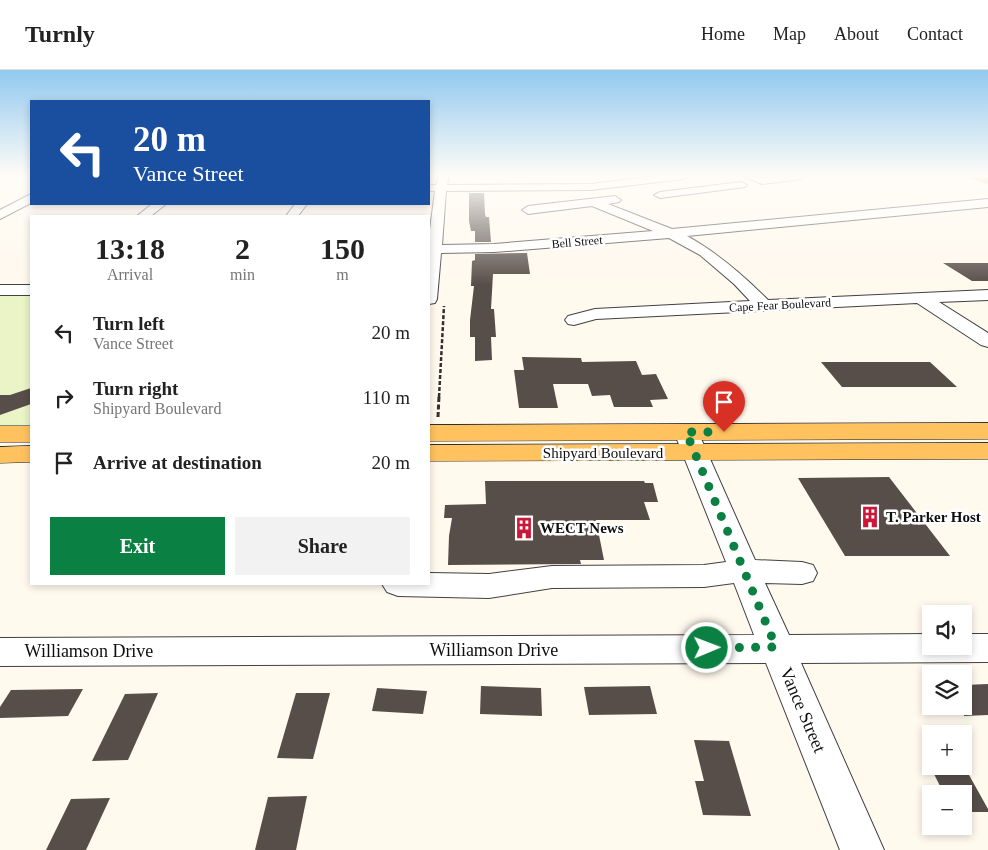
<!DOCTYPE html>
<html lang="en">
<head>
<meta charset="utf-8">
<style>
  body { margin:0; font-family:Georgia,serif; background:#f2f2f2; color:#222; height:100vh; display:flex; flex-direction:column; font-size:19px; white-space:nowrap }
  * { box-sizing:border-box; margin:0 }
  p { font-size:16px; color:#767676 }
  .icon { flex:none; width:28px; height:28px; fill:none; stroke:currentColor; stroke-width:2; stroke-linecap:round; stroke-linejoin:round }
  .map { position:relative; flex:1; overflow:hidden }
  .side { position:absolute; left:30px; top:145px; width:400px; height:370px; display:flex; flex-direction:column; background:#fff; border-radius:0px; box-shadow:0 2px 8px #0003 }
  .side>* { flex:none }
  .top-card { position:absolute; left:30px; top:30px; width:400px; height:105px; border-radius:0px; box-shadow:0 2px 8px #0003; background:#1a4fa0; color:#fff; overflow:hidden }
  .fabs { position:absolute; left:922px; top:535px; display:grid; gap:10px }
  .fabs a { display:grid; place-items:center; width:50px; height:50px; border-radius:0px; background:#fff; box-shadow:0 2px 8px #0003; font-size:25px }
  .pin { position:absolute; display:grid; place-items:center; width:42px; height:42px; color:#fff; margin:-51px -21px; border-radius:50% 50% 50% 0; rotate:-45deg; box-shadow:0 0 5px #0007 }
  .pin .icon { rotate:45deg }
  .me { position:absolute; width:55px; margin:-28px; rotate:89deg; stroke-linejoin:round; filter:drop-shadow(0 0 4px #0008) }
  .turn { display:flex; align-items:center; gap:18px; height:105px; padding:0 20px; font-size:22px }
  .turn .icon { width:65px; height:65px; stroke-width:2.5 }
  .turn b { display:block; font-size:35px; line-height:42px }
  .eta { display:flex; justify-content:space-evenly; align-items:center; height:85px; text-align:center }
  .eta b { font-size:30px; font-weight:700; line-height:35px }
  .cta { display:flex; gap:10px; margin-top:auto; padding:10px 20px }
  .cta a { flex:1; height:58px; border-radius:0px; background:#0b8043; color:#fff; font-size:20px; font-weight:700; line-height:58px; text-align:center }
  .cta a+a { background:#f2f2f2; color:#222 }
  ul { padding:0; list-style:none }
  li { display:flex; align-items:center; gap:15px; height:65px; padding:0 20px }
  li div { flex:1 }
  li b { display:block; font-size:19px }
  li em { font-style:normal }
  header { display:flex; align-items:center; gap:30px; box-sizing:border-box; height:70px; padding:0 25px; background:#fff; border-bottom:1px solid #e0e0e0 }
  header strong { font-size:24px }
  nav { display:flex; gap:28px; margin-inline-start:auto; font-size:18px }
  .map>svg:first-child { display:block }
  .pitch { fill:#eaf4c7 }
  .building { fill:#574d49 }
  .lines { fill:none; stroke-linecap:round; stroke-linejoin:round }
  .minor-casing { stroke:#414141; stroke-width:2 }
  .major-casing { stroke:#1f1f1f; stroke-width:1 }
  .highway-casing { stroke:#1f1f1f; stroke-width:1 }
  .path-far1 { stroke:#303030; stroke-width:2.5; stroke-dasharray:4 2; stroke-linecap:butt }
  .path { stroke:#303030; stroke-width:3; stroke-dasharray:5 2.5; stroke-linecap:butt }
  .minor { fill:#fff; fill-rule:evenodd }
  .major { fill:#ffc25e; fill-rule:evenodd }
  .highway { fill:#ff864c; fill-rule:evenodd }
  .route { stroke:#0b8043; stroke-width:9; stroke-dasharray:0 16.2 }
  .labels { text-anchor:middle; stroke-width:5; stroke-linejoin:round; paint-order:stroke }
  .far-street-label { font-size:12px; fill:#0e0e0e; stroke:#fff }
  .street-label { font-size:15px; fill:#0e0e0e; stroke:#fff }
  .poi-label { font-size:15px; font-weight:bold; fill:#0e0e0e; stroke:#fff; text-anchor:start }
  .near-street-label { font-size:18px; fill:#0e0e0e; stroke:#fff }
</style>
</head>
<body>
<header>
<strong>Turnly</strong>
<nav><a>Home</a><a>Map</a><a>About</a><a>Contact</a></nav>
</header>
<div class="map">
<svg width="988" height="780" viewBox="0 0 988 780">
  <rect width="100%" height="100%" fill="#fff9ee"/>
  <rect class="pitch" x="0" y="220" width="31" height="144"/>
  <g class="building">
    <polygon points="469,123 484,123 485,144 486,147 489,147 491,172 475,172 475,161 471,161 469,151"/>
    <polygon points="527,183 530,204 493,204 491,239 494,239 496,267 491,267 492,290 475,291 475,267 470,267 470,250 474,216 471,216 472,191 475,190 475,184"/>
    <polygon points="943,193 988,193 988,211 972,211"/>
    <polygon points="522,287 581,288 582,292 636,291 642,305 656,304 668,329 650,330 653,337 614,337 610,325 592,326 588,314 553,314 558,338 519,338 514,300 524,300"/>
    <polygon points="821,292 930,292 957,317 842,317"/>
    <polygon points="31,318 31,334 0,345 0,325 10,325"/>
    <polygon points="889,407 950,486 845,486 798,408"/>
    <polygon points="485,411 644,411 645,413 653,413 658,432 644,432 650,450 596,450 604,490 580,490 581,494 448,495 449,466 452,448 444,448 445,435 486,434"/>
    <polygon points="988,614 988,645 964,646 964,615"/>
    <polygon points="481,616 541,618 542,646 480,644"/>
    <polygon points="650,616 657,644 589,645 584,617"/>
    <polygon points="377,618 427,621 423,644 372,641"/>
    <polygon points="83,619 68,646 0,648 0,637 11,620"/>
    <polygon points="158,623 128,690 92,691 125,624"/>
    <polygon points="296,623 330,623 313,689 277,688"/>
    <polygon points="694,670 729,671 751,746 703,745 695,711 704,711"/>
    <polygon points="964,696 988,739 988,742 964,742 964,724 944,724 933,702 964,702"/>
    <polygon points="307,726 296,780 255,780 268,727"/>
    <polygon points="110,728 86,780 46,780 71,729"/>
  </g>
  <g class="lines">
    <g class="minor-casing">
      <g id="minor">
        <path d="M439,106H449L447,115L591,114L656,106H689L684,109L591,120L446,121L442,175L494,174L653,161L592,136L528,144L522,140L528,136L615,126L621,130L619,132L608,134L672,159L988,129V137L687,166C718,183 743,205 768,230L988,220V230L939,232L988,263V277L981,275L917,233L596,249L574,255L568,254L565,250L568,246L595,239L750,231L734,214L700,185L669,168L494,182L441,183L437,229L435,233L429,234V167L435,121H429V115H436Z"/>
        <polygon points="743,106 763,108 807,106 802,109 762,114"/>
        <polygon points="741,112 747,115 745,117 660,128 654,125 660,122"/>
        <polygon points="31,124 31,133 0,149 0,140"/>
        <polygon points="152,134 166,134 151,146 137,146"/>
        <polygon points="295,134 307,134 298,146 286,146"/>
        <rect x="0" y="215" width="31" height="10"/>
        <polygon points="686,355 694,357 698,362 755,490 802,492 813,495 817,503 813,511 802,514 765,513 789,565 931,564 931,576 964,576 964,564 988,564 988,592 801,593 884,780 840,780 766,593 0,596 0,568 754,565 734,513 704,517 552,518 489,528 398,526 387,522 382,514 429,514 429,503 489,504 552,496 704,495 726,492 674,362 678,357"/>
      </g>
    </g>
    <g class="major-casing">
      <g id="major">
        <polygon points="988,353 988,369 429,371 429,355"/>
        <rect x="0" y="356" width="31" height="16"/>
        <polygon points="988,373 988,389 429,391 429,375"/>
        <polygon points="31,376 31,392 0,393 0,377"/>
      </g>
    </g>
    <g class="highway-casing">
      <polygon id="highway" points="970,106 988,106 988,113 972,108"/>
    </g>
    <polyline class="path-far1" points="439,327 444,236"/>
    <polyline class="path" points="438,347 439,326"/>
    <use href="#minor" class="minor"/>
    <use href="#major" class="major"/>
    <use href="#highway" class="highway"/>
  </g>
  <linearGradient id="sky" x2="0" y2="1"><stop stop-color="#91c9f0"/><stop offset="0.49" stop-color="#fffcf7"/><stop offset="1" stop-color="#fffcf7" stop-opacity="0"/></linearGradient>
  <rect width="988" height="215" fill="url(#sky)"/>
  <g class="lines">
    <polyline class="route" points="707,578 776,577 686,362 724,362"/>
  </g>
  <defs>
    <g id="building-bare" transform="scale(1.725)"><path d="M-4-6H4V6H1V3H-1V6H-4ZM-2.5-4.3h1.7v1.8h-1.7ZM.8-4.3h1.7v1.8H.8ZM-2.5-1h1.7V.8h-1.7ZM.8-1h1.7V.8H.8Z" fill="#cb1839" stroke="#fff" stroke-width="2.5" paint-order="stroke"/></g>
  </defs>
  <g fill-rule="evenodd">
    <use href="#building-bare" x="870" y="447"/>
    <use href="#building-bare" x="524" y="458"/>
  </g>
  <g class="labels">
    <g class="far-street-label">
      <text transform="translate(577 172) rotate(-5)" y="4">Bell Street</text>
      <text transform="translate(780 235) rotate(-3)" y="4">Cape Fear Boulevard</text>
    </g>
    <g class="street-label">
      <text x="603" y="388">Shipyard Boulevard</text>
    </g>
    <g class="poi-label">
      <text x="886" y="452">T. Parker Host</text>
      <text x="540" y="463">WECT News</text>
    </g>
    <g class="near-street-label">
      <text x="494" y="586">Williamson Drive</text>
      <text x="89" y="587">Williamson Drive</text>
      <text transform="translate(803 640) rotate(67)" y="6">Vance Street</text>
    </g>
  </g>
</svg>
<div class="fabs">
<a><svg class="icon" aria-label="sound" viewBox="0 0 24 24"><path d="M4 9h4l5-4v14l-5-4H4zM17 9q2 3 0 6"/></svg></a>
<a><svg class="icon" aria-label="layers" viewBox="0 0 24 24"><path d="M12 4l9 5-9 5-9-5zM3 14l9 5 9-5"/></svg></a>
<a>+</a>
<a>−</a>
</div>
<div class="pin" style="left:724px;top:362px;background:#d93025"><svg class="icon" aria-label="arrive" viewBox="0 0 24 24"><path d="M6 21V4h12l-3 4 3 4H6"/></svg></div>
<svg class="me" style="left:707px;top:578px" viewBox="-20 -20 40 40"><circle r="17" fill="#0b8043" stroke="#fff" stroke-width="3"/><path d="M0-11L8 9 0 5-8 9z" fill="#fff"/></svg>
<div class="top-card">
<div class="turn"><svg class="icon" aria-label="left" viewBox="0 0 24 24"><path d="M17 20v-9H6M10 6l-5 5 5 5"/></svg><div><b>20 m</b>Vance Street</div></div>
</div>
<section class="side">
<div class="eta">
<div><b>13:18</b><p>Arrival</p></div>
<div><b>2</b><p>min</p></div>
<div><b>150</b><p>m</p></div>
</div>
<ul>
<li><svg class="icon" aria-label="left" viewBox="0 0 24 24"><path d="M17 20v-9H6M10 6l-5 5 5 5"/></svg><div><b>Turn left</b><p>Vance Street</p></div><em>20 m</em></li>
<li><svg class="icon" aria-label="right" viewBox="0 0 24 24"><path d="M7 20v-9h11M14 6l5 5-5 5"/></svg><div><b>Turn right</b><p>Shipyard Boulevard</p></div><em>110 m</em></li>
<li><svg class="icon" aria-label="arrive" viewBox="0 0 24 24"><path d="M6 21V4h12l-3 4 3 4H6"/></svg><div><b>Arrive at destination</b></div><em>20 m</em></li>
</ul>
<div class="cta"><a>Exit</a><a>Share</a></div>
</section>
</div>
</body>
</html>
